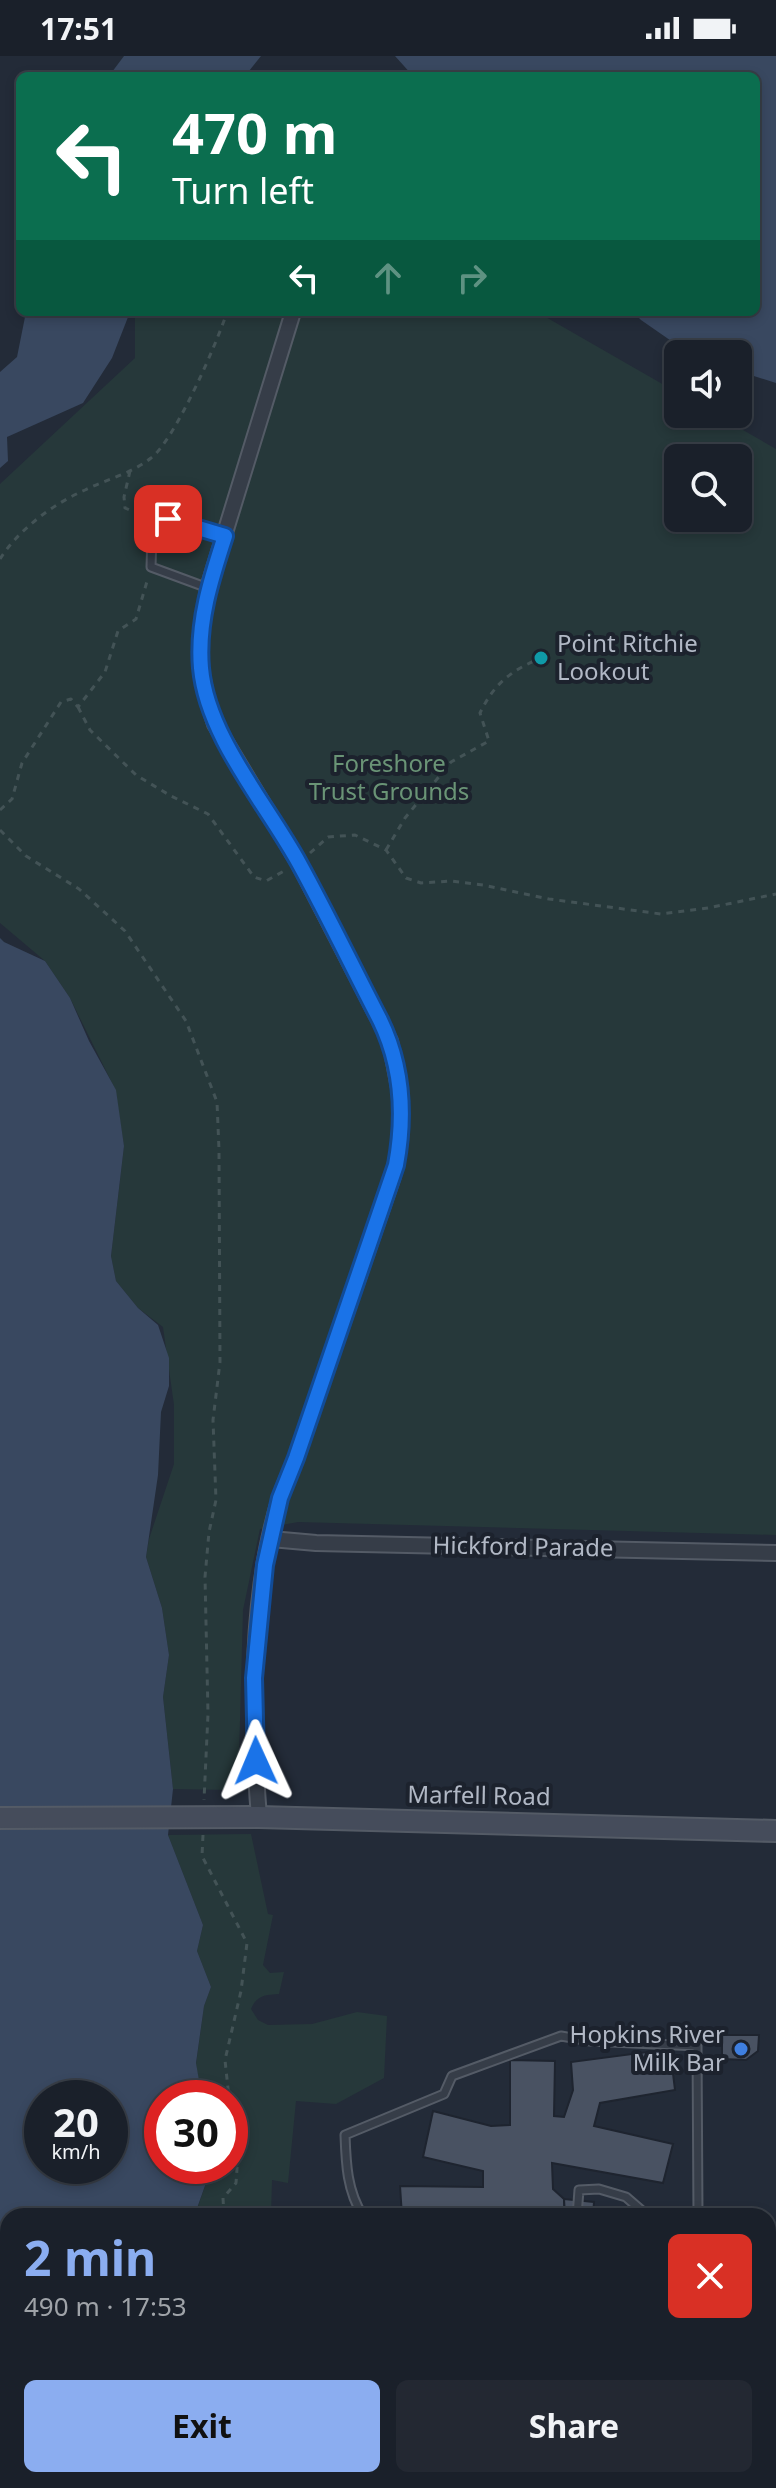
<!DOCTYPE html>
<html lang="en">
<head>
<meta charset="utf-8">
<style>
  body { margin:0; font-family:"Noto Sans",sans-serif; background:#232832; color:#f1f3f6; height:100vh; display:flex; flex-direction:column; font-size:30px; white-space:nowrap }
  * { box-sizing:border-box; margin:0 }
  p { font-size:26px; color:#9fa3a8 }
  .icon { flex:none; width:44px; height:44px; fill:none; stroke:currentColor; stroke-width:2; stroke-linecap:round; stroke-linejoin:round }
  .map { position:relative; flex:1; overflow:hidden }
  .sheet { position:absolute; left:0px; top:2152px; width:776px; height:280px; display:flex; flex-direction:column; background:#1a202a; border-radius:24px 24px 0 0; box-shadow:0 4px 12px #0003,0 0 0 2px #383e47 }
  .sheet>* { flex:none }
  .banner { position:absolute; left:16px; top:16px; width:744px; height:244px; border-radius:12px; box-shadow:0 4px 12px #0003,0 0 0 2px #383e47; background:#0b6e4f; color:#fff; overflow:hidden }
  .tools { position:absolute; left:664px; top:284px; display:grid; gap:16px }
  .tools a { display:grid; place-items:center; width:88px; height:88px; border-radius:12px; background:#1a202a; box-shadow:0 4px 12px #0003,0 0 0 2px #383e47; font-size:40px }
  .speed { position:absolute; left:24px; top:2024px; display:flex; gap:16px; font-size:40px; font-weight:700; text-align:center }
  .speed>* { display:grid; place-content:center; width:104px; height:104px; border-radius:50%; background:#1a202a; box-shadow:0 4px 12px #0003,0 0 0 2px #383e47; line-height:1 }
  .speed small { font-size:20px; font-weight:400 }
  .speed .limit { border:12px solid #d22; background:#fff; color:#111 }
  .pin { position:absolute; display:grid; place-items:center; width:68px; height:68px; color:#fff; margin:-34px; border-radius:16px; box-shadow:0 4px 12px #0006 }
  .me { position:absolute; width:88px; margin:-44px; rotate:359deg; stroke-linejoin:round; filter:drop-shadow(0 0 6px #0008) }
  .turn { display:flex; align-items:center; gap:28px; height:168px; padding:0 24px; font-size:36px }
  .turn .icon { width:104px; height:104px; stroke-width:2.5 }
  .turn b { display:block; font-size:56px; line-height:68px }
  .lanes { display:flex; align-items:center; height:76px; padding:0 24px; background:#0003; justify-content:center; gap:40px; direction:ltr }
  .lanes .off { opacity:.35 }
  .round { display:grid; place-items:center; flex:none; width:84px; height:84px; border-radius:12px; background:#232832 }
  .head { display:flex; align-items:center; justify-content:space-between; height:136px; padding:0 24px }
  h1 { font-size:48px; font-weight:700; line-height:60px; color:#8badf0 }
  .button { display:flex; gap:16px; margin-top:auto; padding:16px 24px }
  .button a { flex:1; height:92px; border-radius:12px; background:#8badf0; color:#111; font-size:32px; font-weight:700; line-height:92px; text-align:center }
  .button a+a { background:#232832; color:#f1f3f6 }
  .status { display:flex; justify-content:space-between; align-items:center; height:56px; padding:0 40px; background:#1a202a; direction:ltr }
  .status svg { height:22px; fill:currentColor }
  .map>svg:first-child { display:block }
  .green { fill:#26383a; fill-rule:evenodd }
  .water { fill:#394860; fill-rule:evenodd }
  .building { fill:#495262; stroke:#1e242f; stroke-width:2 }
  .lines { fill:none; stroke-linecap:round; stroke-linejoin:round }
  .lane-casing { stroke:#545b66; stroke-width:11 }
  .street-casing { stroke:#545b66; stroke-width:18 }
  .secondary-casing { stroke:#545b66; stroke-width:24 }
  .path { stroke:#435356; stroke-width:3; stroke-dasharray:6 6; stroke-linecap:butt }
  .lane { stroke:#363d48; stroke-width:7 }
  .street { stroke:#363d48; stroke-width:14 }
  .secondary { stroke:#454c5b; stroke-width:20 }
  .route-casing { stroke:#114b97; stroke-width:20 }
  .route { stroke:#1a73e8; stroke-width:14 }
  .culture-dot { fill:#0f9aa8; stroke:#1c222d; stroke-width:3 }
  .shop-dot { fill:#3f7fe0; stroke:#1c222d; stroke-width:3 }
  .labels { text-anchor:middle; stroke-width:8; stroke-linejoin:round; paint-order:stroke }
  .poi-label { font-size:24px; fill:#b1b8c5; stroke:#1c222d; text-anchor:start }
  .park-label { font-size:24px; fill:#6a9476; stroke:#1c222d }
  .street-label { font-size:24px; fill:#b1b8c5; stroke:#1c222d }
</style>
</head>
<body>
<div class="status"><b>17:51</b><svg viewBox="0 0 49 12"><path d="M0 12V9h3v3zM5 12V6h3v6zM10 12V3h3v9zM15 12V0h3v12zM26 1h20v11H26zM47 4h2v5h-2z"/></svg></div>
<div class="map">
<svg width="776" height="2432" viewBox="0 0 776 2432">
  <rect width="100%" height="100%" fill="#232b38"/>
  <g class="green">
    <path d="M135,256H537L678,337V358H715L776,393V1479L298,1466L260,1473L243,1554L239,1701L227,1723L229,1734L173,1733L163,1641L169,1599L162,1552L146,1501L149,1483L174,1408V1349L163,1271L138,1252L116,1225L111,1200L124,1090L115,1033L70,942L45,905L0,867V428L135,302ZM678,402H738V462H678Z"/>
    <path d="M251,1778L268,1858L273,1859L263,1909L270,1917L284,1916L279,1938C265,1939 257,1939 251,1953L258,1964L268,1969L312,1968L357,1956L387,1960L384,2022L336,2048L296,2045L288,2127L272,2124L271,2160H197L196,2156L212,2110H230V2042H201L196,2008L204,1950L211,1931L197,1895L203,1869L168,1779Z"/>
    <polygon points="244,2424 296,2424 297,2432 245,2432"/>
  </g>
  <g class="water">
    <polygon points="124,0 261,0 245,20 109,20"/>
    <polygon points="395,0 776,0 776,327 738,315 738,298 690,298 641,264 633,256 756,256 756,20 413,20"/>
    <polygon points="26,256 130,256 112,302 83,347 7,381 8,405 0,412 0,316 17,301"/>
    <path d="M0,882L4,886L45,905L70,942L89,985L116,1034L124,1090L111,1200L116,1225L138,1252L158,1269L169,1302V1330L161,1356L158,1419L146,1501L162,1552L169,1599L163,1641L173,1733L168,1779L203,1869L197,1895L211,1931L204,1950L196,2007L202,2042H162V2110H212L196,2155L197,2160H8V2424H244L245,2432H0ZM42,2042H110V2110H42Z"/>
  </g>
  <g class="building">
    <polygon points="722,1979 759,1979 758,1995 746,2004 722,2003"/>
    <polygon points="670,1993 675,2034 600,2047 594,2070 673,2088 663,2127 552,2107 553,2133 564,2143 565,2160 402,2160 400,2130 483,2131 483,2115 423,2101 433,2055 491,2070 510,2069 510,2004 555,2005 554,2060 564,2061 573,2034 571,2006"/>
    <polygon points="564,2143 594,2146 593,2160 565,2160"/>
    <rect x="334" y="2424" width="31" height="8"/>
    <rect x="392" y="2424" width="37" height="8"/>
    <rect x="448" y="2424" width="38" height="8"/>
    <polygon points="522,2424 600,2424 599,2432 522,2432"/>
    <polygon points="633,2424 733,2424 733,2428 728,2432 636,2432 633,2429"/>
  </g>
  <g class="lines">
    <g class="lane-casing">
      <g id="lane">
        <polyline points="208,532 151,511 152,480 168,463 224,480"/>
        <path d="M363,2160C347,2135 346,2108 345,2079L444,2038L452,2020L561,1980L590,1985L697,1990L698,2160"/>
        <polyline points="577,2160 579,2134 599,2133 626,2141 648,2160"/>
        <polyline points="768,2213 776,2213"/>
        <polyline points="757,2432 757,2424"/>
      </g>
    </g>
    <g class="street-casing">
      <g id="street">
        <polyline points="271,1483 316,1487 776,1497"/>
        <path d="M259,1761C251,1663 250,1536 280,1442C284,1428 291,1415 296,1402L393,1120L399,1092L401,1071L400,1037L390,985L298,806L215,668L206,639L201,613L200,584L208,532L293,256"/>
      </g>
    </g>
    <g class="secondary-casing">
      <polyline id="secondary" points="0,1762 259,1761 776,1775"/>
    </g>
    <g class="path">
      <polyline points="130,415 124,441 125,452 141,459"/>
      <path d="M0,503C18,474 53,448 85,434C107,423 131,418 151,402C175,384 217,287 227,256"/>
      <polyline points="78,651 90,674 136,719 171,740 208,758 254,821 266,825 284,815"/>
      <polyline points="0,754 12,743 22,707 61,646 71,643 78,651 105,616 118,575 136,563 148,522"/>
      <polyline points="0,774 26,800 79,833 125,875 186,965 217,1046 219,1094 220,1306 213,1364 216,1444 209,1476 205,1521 208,1658 204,1744"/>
      <path d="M386,794L405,762L451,706L489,685L480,657C494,628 510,615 541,602"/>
      <polyline points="310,797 328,781 355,779 386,794 406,822 421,827 451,825 483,829 549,843 661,858 708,852 776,838"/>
      <polyline points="203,1779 202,1800 247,1887 241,1935 225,2004 229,2042"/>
      <polyline points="224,2160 223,2142 236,2127 238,2099 230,2051"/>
      <polyline points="271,2424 274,2432"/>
    </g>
    <use href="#lane" class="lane"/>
    <use href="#street" class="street"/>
    <use href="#secondary" class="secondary"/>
  </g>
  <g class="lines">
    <g class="route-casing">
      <path id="route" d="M168,463L225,480C211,523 197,566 201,612C207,680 266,747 299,807C327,858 353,912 380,964C402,1009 405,1060 396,1109L296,1402L280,1442L265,1509L254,1622L256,1705"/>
    </g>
    <use href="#route" class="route"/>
  </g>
  <circle class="culture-dot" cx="541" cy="602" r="8"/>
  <circle class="shop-dot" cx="741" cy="1993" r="8"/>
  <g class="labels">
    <g class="poi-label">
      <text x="557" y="596">Point Ritchie<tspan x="557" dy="28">Lookout</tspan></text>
      <text x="725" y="1987" text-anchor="end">Hopkins River<tspan x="725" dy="28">Milk Bar</tspan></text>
    </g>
    <g class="park-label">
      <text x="389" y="716">Foreshore<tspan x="389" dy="28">Trust Grounds</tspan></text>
    </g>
    <g class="street-label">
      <text transform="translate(523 1491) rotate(1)" y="8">Hickford Parade</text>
      <text transform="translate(479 1740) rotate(1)" y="8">Marfell Road</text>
    </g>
  </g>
</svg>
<div class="tools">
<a><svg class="icon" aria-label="sound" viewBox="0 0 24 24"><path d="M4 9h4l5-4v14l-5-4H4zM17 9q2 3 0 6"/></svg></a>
<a><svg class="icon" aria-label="search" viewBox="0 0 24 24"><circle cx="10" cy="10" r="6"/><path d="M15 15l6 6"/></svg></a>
</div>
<div class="speed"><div>20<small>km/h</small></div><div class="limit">30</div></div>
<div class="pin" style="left:168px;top:463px;background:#d93025"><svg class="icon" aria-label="arrive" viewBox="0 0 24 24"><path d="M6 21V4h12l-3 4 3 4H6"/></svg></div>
<svg class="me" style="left:256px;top:1705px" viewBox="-20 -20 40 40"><path d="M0-17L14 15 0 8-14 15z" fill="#1a73e8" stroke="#fff" stroke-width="4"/></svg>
<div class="banner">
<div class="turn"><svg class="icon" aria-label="left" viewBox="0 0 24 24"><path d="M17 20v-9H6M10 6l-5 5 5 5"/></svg><div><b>470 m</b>Turn left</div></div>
<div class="lanes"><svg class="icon" aria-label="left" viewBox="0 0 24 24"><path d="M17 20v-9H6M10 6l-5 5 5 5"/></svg><svg class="icon off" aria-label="ahead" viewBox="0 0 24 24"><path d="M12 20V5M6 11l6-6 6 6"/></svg><svg class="icon off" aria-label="right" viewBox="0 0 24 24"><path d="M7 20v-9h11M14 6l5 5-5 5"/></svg></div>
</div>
<section class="sheet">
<div class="head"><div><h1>2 min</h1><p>490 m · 17:53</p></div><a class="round" style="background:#d93025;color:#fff"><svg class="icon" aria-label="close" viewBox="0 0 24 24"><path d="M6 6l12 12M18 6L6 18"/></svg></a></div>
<div class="button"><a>Exit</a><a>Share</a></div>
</section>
</div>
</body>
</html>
